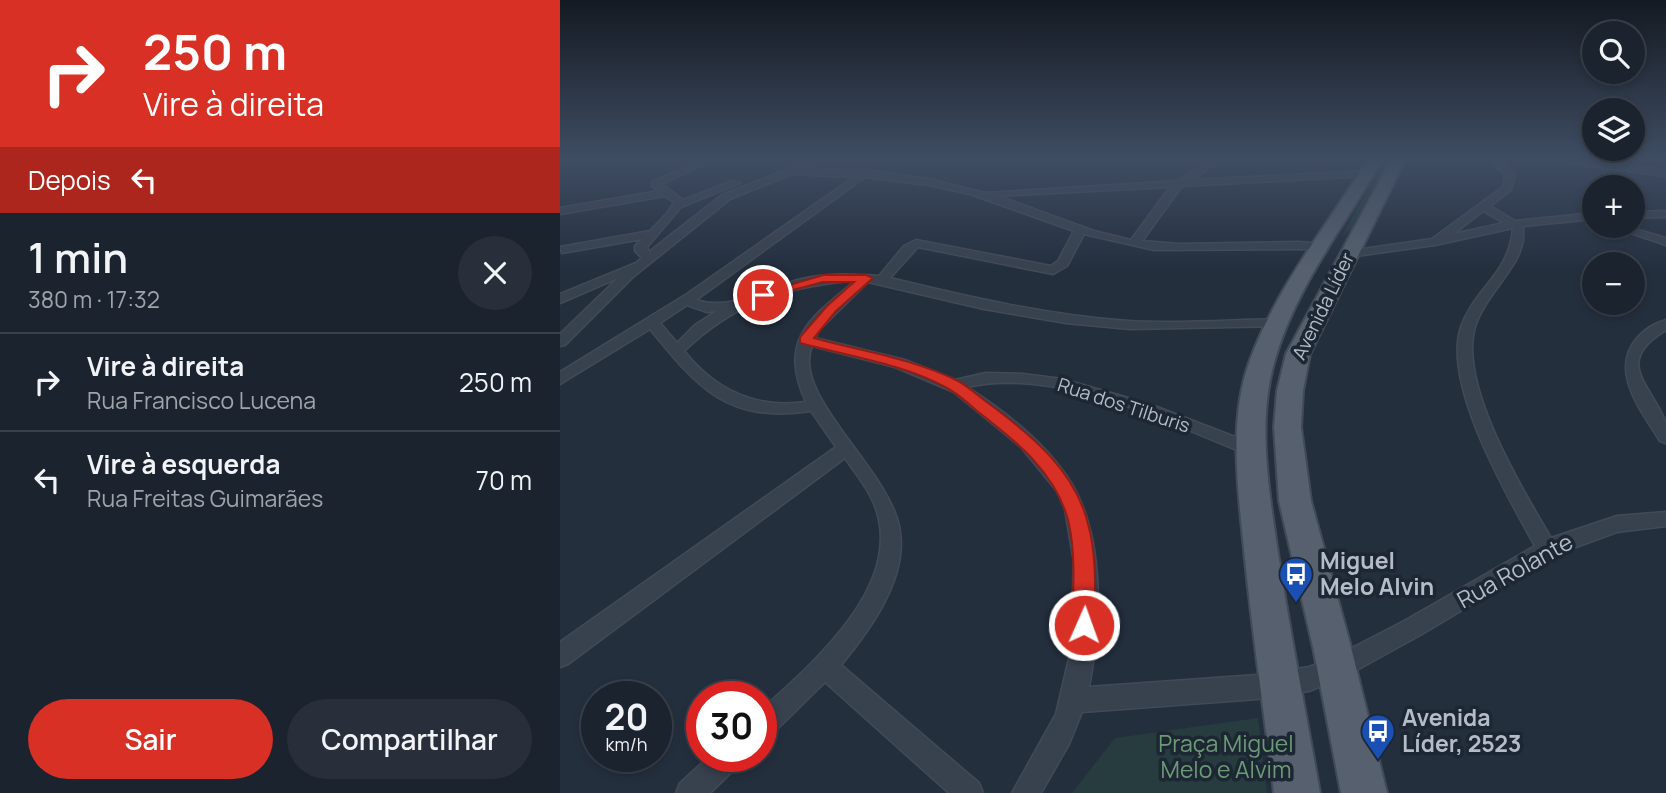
<!DOCTYPE html>
<html lang="pt">
<head>
<meta charset="utf-8">
<style>
  body { margin:0; font-family:Manrope,sans-serif; background:#282f3a; color:#f1f3f6; height:100vh; display:flex; flex-direction:column; font-size:26px; white-space:nowrap }
  * { box-sizing:border-box; margin:0 }
  p { font-size:23px; color:#a0a4aa }
  .icon { flex:none; width:38px; height:38px; fill:none; stroke:currentColor; stroke-width:2; stroke-linecap:round; stroke-linejoin:round }
  .map { position:relative; flex:1; overflow:hidden }
  .details { display:flex; flex-direction:column; background:#1b232e; width:560px }
  .details>* { flex:none }
  .banner { background:#d93025; color:#fff; overflow:hidden }
  .fabs { position:absolute; left:1022px; top:21px; display:grid; gap:14px }
  .fabs a { display:grid; place-items:center; width:63px; height:63px; border-radius:50%; background:#1b232e; box-shadow:0 4px 10px #0003,0 0 0 2px #39404a; font-size:35px }
  .speed { position:absolute; left:21px; top:681px; display:flex; gap:14px; font-size:35px; font-weight:700; text-align:center }
  .speed>* { display:grid; place-content:center; width:91px; height:91px; border-radius:50%; background:#1b232e; box-shadow:0 4px 10px #0003,0 0 0 2px #39404a; line-height:1 }
  .speed small { font-size:18px; font-weight:400 }
  .speed .limit { border:10px solid #d22; background:#fff; color:#111 }
  .pin { position:absolute; display:grid; place-items:center; width:60px; height:60px; color:#fff; margin:-30px; border:4px solid #fff; border-radius:50%; box-shadow:0 2px 7px #0007 }
  .me { position:absolute; width:77px; margin:-38px; rotate:2deg; stroke-linejoin:round; filter:drop-shadow(0 0 5px #0008) }
  .turn { display:flex; align-items:center; gap:24px; height:147px; padding:0 28px; font-size:32px }
  .turn .icon { width:91px; height:91px; stroke-width:2.5 }
  .turn b { display:block; font-size:49px; line-height:60px }
  .then { display:flex; align-items:center; height:66px; padding:0 28px; background:#0003; gap:14px; font-size:26px }
  .round { display:grid; place-items:center; flex:none; width:74px; height:74px; border-radius:37px; background:#282f3a }
  .overview { display:flex; align-items:center; justify-content:space-between; height:119px; padding:0 28px }
  h1 { font-size:42px; font-weight:600; line-height:52px }
  .cta { display:flex; gap:14px; margin-top:auto; padding:14px 28px }
  .cta a { flex:1; height:80px; border-radius:42px; background:#d93025; color:#fff; font-size:28px; font-weight:600; line-height:80px; text-align:center }
  .cta a+a { background:#282f3a; color:#f1f3f6 }
  ul { padding:0; list-style:none }
  li { display:flex; align-items:center; gap:21px; height:98px; padding:0 28px; border-top:2px solid #39404a }
  li div { flex:1 }
  li b { display:block; font-size:26px }
  li em { font-style:normal }
  main { display:flex; flex:1; min-height:0 }
  .map>svg:first-child { display:block }
  .green { fill:#263c3f }
  .lines { fill:none; stroke-linecap:round; stroke-linejoin:round }
  .street-casing { stroke:#414a57; stroke-width:3 }
  .primary-casing { stroke:#414a57; stroke-width:4 }
  .street { fill:#38414e; fill-rule:evenodd }
  .primary { fill:#56606e; fill-rule:evenodd }
  .route { fill:#d93025; stroke:#8d1f18; stroke-width:2 }
  .labels { text-anchor:middle; stroke-width:7; stroke-linejoin:round; paint-order:stroke }
  .street-label { font-size:19px; fill:#b4bcc9; stroke:#1d2633 }
  .near-poi-label { font-size:23px; font-weight:bold; fill:#b4bcc9; stroke:#1d2633; text-anchor:start }
  .near-street-label { font-size:23px; fill:#b4bcc9; stroke:#1d2633 }
  .near-park-label { font-size:23px; fill:#6b9a76; stroke:#1d2633 }
</style>
</head>
<body>
<main>
<section class="details">
<div class="banner">
<div class="turn"><svg class="icon" aria-label="right" viewBox="0 0 24 24"><path d="M7 20v-9h11M14 6l5 5-5 5"/></svg><div><b>250 m</b>Vire à direita</div></div>
<div class="then">Depois<svg class="icon" aria-label="left" viewBox="0 0 24 24"><path d="M17 20v-9H6M10 6l-5 5 5 5"/></svg></div>
</div>
<div class="overview"><div><h1>1 min</h1><p>380 m · 17:32</p></div><a class="round"><svg class="icon" aria-label="close" viewBox="0 0 24 24"><path d="M6 6l12 12M18 6L6 18"/></svg></a></div>
<ul>
<li><svg class="icon" aria-label="right" viewBox="0 0 24 24"><path d="M7 20v-9h11M14 6l5 5-5 5"/></svg><div><b>Vire à direita</b><p>Rua Francisco Lucena</p></div><em>250 m</em></li>
<li><svg class="icon" aria-label="left" viewBox="0 0 24 24"><path d="M17 20v-9H6M10 6l-5 5 5 5"/></svg><div><b>Vire à esquerda</b><p>Rua Freitas Guimarães</p></div><em>70 m</em></li>
</ul>
<div class="cta"><a>Sair</a><a>Compartilhar</a></div>
</section>
<div class="map">
<svg width="1106" height="793" viewBox="0 0 1106 793">
  <rect width="100%" height="100%" fill="#242f3e"/>
  <g class="green">
    <polygon points="825,158 831,158 790,230 783,235"/>
    <polygon points="698,718 707,793 512,793 555,738"/>
  </g>
  <g class="lines">
    <g class="street-casing">
      <g id="street">
        <path d="M148,158H159L102,184L123,200L172,181L180,183L121,207L87,247L89,252L162,195L256,158H267L244,169L305,170L368,179L426,193L618,181L654,158H664L632,180L811,171V175L808,176L622,186L582,241L618,244L738,242L766,244L768,246L762,249L594,250L524,234L507,266L493,274L358,247L330,278C408,297 487,315 568,321C617,324 668,320 718,319L723,320L725,323L723,326L570,329L506,323L424,309L308,282L259,330L255,338L345,360L395,380L426,373L463,374L502,379L589,404L696,445L699,449L696,453H684C602,420 496,367 407,387C446,412 489,446 513,486C545,543 541,625 529,687L697,675L749,667L769,660L846,620L975,546C947,495 882,384 901,327C914,289 950,273 953,228L875,245L789,257L783,254L789,251L872,239L943,187L945,175L927,158H936L955,174L951,190L930,206L955,221L1034,213V219L963,226V241L959,254C947,279 923,301 915,327C898,384 962,489 991,538L1057,516L1106,512V526L1057,532L994,555L862,634L784,677L749,691L697,699L522,712L509,744L481,793H452L496,714L511,650L514,562L505,509L497,491L461,447L394,392L335,367L252,346C230,396 333,472 340,532C347,580 309,631 281,665L419,783L423,793H389L265,682L210,736L201,740V710C252,664 343,587 316,509C310,491 296,474 285,458L8,664L0,667V642L276,447L251,411C167,423 139,389 90,329L0,384V372L127,294L294,177L232,174L170,199L73,277L5,345L0,346V334L58,278L0,303V294L76,263L82,258L75,251V246L82,239L2,253L0,247L90,231L109,211L114,202L105,196L0,214V208L99,191L92,186V182ZM305,177L368,185L410,194L514,231L498,261L491,266L356,240L344,246L319,276C293,274 267,273 242,279C208,286 172,312 136,300ZM610,187L571,240L534,231L438,196ZM923,211L944,223L893,234ZM288,281H295C249,319 218,340 246,402C196,409 155,390 124,351C173,304 221,288 288,281ZM127,305L147,312L157,311L135,325L117,343L100,323Z"/>
        <polygon points="989,158 1012,158 1106,170 1106,176 993,161"/>
        <polygon points="1106,211 1106,217 1073,218 1073,212"/>
        <polygon points="1050,226 1065,226 1106,238 1106,245"/>
        <path d="M1106,320V330C1053,362 1090,383 1105,421C1106,427 1106,436 1106,443L1100,441C1081,410 1048,370 1078,337C1085,329 1096,323 1106,320Z"/>
        <polygon points="150,756 183,756 179,765 150,793 116,793 120,783"/>
      </g>
    </g>
    <g class="primary-casing">
      <g id="primary">
        <path d="M809,158H823C786,224 734,289 714,363C697,425 709,491 718,553C730,633 746,713 760,793H714C704,712 692,631 684,550C678,488 668,419 690,360C717,286 768,224 809,158Z"/>
        <polygon points="832,158 846,158 750,354 743,391 741,427 751,501 791,647 827,793 781,793 753,647 719,501 714,427 717,391 726,354"/>
      </g>
    </g>
    <use href="#street" class="street"/>
    <use href="#primary" class="primary"/>
  </g>
  <linearGradient id="sky" x2="0" y2="1"><stop stop-color="#141a22"/><stop offset="0.59" stop-color="#3f4d63"/><stop offset="1" stop-color="#3f4d63" stop-opacity="0"/></linearGradient>
  <rect width="1106" height="269" fill="url(#sky)"/>
  <path class="route" d="M263,275H306L313,278L276,311L254,338C301,351 354,359 398,381C408,386 418,396 428,403C470,434 515,470 528,524C537,556 535,591 535,625L532,632L524,635L516,632L512,625C513,591 516,557 509,524C498,474 455,440 417,411C408,403 398,394 387,388C344,364 288,356 240,343V337L267,306L294,282H263L203,298L196,295Z"/>
  <defs>
    <g id="bus-pin" transform="scale(1.75)"><path d="M0 17L-7.5 6A9.5 9.5 0 1 1 7.5 6Z" fill="#1a4fb4" stroke="#1d2633"/><path d="M-5-6H5V4H4V6H2V4H-2V6H-4V4H-5ZM-3.5-4V0h7V-4ZM-3.5 1.2v1.5H-2V1.2ZM2 1.2v1.5H3.5V1.2Z" fill="#fff"/></g>
  </defs>
  <g fill-rule="evenodd">
    <use href="#bus-pin" x="736" y="574"/>
    <use href="#bus-pin" x="818" y="731"/>
  </g>
  <g class="labels">
    <g class="street-label">
      <text transform="translate(763 306) rotate(-64)" y="7">Avenida Líder</text>
      <text transform="translate(564 405) rotate(18)" y="7">Rua dos Tilburis</text>
    </g>
    <g class="near-poi-label">
      <text x="760" y="569">Miguel<tspan x="760" dy="26">Melo Alvin</tspan></text>
      <text x="842" y="726">Avenida<tspan x="842" dy="26">Líder, 2523</tspan></text>
    </g>
    <g class="near-street-label">
      <text transform="translate(955 571) rotate(-29)" y="8">Rua Rolante</text>
    </g>
    <g class="near-park-label">
      <text x="666" y="752">Praça Miguel<tspan x="666" dy="26">Melo e Alvim</tspan></text>
    </g>
  </g>
</svg>
<div class="fabs">
<a><svg class="icon" aria-label="search" viewBox="0 0 24 24"><circle cx="10" cy="10" r="6"/><path d="M15 15l6 6"/></svg></a>
<a><svg class="icon" aria-label="layers" viewBox="0 0 24 24"><path d="M12 4l9 5-9 5-9-5zM3 14l9 5 9-5"/></svg></a>
<a>+</a>
<a>−</a>
</div>
<div class="speed"><div>20<small>km/h</small></div><div class="limit">30</div></div>
<div class="pin" style="left:203px;top:295px;background:#d93025"><svg class="icon" aria-label="arrive" viewBox="0 0 24 24"><path d="M6 21V4h12l-3 4 3 4H6"/></svg></div>
<svg class="me" style="left:524px;top:625px" viewBox="-20 -20 40 40"><circle r="17" fill="#d93025" stroke="#fff" stroke-width="3"/><path d="M0-11L8 9 0 5-8 9z" fill="#fff"/></svg>
</div>
</main>
</body>
</html>
